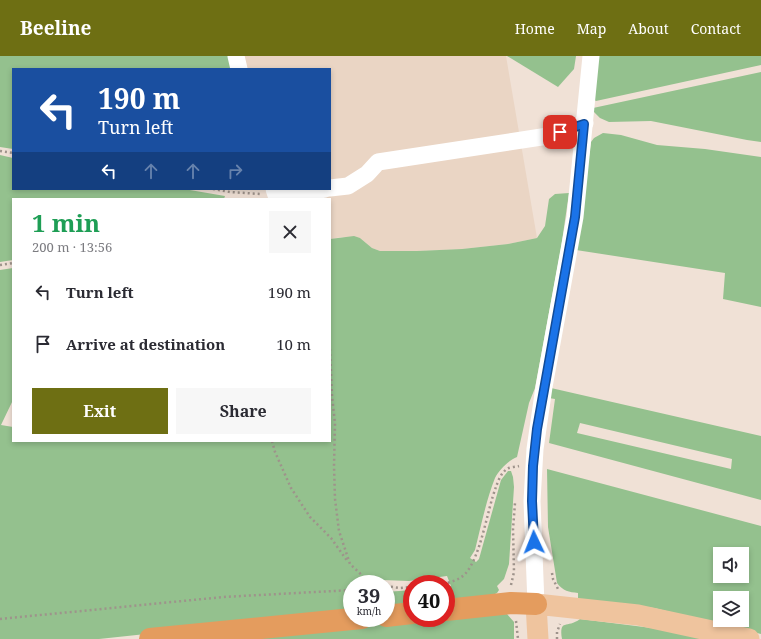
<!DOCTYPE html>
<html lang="en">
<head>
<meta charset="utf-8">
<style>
  body { margin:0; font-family:"Noto Serif",serif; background:#f7f7f7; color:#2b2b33; height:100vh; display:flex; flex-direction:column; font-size:15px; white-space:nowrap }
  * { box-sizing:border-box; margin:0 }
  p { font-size:13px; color:#7c7c81 }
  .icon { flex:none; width:22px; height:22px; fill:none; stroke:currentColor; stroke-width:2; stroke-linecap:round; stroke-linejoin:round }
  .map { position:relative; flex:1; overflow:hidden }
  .drawer { position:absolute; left:12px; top:142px; width:319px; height:244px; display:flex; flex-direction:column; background:#fff; border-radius:0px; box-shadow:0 2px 6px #0003 }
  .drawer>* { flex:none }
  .banner { position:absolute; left:12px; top:12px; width:319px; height:122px; border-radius:0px; box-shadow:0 2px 6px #0003; background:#1a4fa0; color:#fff; overflow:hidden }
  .controls { position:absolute; left:713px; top:491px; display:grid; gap:8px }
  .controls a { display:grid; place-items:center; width:36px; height:36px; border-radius:0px; background:#fff; box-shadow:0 2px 6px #0003; font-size:20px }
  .speed { position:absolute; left:343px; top:519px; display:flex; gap:8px; font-size:20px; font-weight:700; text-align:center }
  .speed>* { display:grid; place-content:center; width:52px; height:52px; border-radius:50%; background:#fff; box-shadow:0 2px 6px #0003; line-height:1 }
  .speed small { font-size:10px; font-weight:400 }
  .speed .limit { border:6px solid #d22; background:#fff; color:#111 }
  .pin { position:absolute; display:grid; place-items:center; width:34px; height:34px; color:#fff; margin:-17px; border-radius:8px; box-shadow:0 2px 6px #0006 }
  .me { position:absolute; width:44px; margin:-22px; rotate:358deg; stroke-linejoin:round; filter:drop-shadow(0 0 3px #0008) }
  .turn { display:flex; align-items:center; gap:14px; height:84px; padding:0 20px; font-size:18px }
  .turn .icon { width:52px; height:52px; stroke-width:2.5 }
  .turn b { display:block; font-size:28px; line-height:34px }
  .lanes { display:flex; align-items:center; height:38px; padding:0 20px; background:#0003; justify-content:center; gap:20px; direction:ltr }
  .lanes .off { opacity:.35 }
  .round { display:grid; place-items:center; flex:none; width:42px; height:42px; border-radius:0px; background:#f7f7f7 }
  .head { display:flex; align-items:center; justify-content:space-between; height:68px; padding:0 20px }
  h1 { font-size:24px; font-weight:700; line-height:30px; color:#1e9e55 }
  .button { display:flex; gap:8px; margin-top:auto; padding:8px 20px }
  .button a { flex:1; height:46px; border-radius:0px; background:#6e6f13; color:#fff; font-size:16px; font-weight:700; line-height:46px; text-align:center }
  .button a+a { background:#f7f7f7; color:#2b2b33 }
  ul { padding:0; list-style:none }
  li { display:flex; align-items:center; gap:12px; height:52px; padding:0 20px }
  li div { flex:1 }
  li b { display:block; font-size:15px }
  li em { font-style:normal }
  header { display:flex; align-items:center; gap:24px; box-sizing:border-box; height:56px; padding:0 20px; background:#6e6f13; color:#fff }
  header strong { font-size:19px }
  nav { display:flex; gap:22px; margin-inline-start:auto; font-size:14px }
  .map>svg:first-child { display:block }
  .built { fill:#ead5c4 }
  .green { fill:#94c18e; fill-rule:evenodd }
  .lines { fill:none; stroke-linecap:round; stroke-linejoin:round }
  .path { stroke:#9e938b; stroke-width:2.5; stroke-dasharray:2 3; stroke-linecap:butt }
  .minor { stroke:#fff; stroke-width:17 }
  .major { stroke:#efc49e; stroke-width:21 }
  .highway { stroke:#e49c5e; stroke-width:22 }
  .route-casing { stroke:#114b97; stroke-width:10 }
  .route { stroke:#1a73e8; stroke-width:7 }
</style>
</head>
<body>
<header>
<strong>Beeline</strong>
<nav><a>Home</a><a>Map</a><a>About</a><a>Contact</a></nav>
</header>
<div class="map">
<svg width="761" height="583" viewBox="0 0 761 583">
  <rect width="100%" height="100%" fill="#f0e1d6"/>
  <polygon class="built" points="243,0 506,0 537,182 508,188 462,193 417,195 380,195 372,192 360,182 342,181 330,183 330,143 285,143 330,133 330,13 246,13"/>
  <g class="green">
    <polygon points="0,0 229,0 232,13 13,13 13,93 0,91"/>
    <polygon points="507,0 576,0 574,13 558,31"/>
    <polygon points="598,0 761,0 761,9 596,45 593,43"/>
    <polygon points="761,16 761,86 747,84 651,65 609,66 600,62 594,56 593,52"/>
    <polygon points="603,77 621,79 657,89 705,93 761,101 761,251 723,243 725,217 576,194 591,86 594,82"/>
    <polygon points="0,99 13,102 13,133 184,133 225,140 224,143 13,143 13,204 0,206"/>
    <path d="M569,137L561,192L535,332L529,347L517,401C509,404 499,414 495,422C486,445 481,470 475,494L470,502L476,506L479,503L501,424L508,415H511L513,421L514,431L509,508L504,523L497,530L499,534L497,537L491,540L446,545V531L451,530L447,520L409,525L382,524L378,528H352V556L99,583H0V214L13,212V344L1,369L13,371V385H330V183L354,180L360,182L372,192L380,195H417L462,193L508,188L537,182L545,170L549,143L555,138Z"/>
    <path d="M551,332L761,380V444L549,387L555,343L549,342ZM580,367L732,403L731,413L577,377Z"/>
    <path d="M547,413L761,470V578L654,552L578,543V537C569,536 563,535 557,527L548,471ZM720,498H742V520H720ZM720,542H742V564H720Z"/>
    <polygon points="412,534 412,549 386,552 386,536"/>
    <polygon points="507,558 514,566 514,583 222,583 354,569 434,562"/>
    <path d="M580,563L668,574L716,583H562C559,562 567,573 580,563Z"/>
  </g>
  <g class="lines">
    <g class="path">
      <polyline points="0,95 13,97"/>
      <polyline points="213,133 230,136 260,138"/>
      <polyline points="0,209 13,207"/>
      <polyline points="330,293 332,340 335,367 334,410 335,443 339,475 350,508 365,522 377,528"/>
      <polyline points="272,385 275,396 291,432 310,461 331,482 348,506"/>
      <polyline points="552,517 553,523 558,533"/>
      <path d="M443,528C451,526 459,524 465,518C481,501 487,454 496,431C498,425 501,417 507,413C510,411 515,411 519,410"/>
      <polyline points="511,529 514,516 513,473 515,447"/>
      <polyline points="386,530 400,532 412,531"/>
      <polyline points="0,563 223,541 352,534"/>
      <polyline points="516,565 518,583"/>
      <polyline points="557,583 557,576 560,568"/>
    </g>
    <g class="minor">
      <polyline points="236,0 239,13"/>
      <polyline points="330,132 348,130 367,118 378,106 548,80 585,67"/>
      <polyline points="274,133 276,139 284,140 325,133"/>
      <polyline points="536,548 532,445 535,393 544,331 575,161 591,0"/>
    </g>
    <polyline class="major" points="538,583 536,548 638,559 749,583"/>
    <g class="highway">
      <polyline points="446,554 511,547 536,548"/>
      <polyline points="386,560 412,557"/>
      <polyline points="150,583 362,562"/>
    </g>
  </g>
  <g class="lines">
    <g class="route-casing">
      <polyline id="route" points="534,486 532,445 533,410 537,373 575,161 584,68 560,76"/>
    </g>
    <use href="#route" class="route"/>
  </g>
</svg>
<div class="controls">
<a><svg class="icon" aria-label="sound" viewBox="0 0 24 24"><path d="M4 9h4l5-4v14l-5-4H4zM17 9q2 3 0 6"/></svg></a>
<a><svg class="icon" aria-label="layers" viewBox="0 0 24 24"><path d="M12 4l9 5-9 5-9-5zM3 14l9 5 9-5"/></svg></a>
</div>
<div class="speed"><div>39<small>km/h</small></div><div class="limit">40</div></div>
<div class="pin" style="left:560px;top:76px;background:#d93025"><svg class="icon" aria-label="arrive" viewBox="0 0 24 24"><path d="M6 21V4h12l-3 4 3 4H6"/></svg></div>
<svg class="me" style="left:534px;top:486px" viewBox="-20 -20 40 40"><path d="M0-17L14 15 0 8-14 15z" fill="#1a73e8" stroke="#fff" stroke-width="4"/></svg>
<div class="banner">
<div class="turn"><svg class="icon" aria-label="left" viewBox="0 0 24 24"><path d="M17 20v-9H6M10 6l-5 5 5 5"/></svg><div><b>190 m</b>Turn left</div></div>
<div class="lanes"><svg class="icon" aria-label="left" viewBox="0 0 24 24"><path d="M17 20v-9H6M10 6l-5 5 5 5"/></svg><svg class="icon off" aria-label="ahead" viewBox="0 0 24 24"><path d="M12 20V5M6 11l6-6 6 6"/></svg><svg class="icon off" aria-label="ahead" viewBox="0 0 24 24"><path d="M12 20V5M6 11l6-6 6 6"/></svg><svg class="icon off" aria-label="right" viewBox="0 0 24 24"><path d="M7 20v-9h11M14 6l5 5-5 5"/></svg></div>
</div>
<section class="drawer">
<div class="head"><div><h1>1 min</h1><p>200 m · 13:56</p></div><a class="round"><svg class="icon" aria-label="close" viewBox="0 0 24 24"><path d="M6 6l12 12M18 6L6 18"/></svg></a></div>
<ul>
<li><svg class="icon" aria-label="left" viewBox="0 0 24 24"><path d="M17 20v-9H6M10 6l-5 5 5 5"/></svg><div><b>Turn left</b></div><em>190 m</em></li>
<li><svg class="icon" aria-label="arrive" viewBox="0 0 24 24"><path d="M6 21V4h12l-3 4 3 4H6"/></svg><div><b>Arrive at destination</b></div><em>10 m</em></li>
</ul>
<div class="button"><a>Exit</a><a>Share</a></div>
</section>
</div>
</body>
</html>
